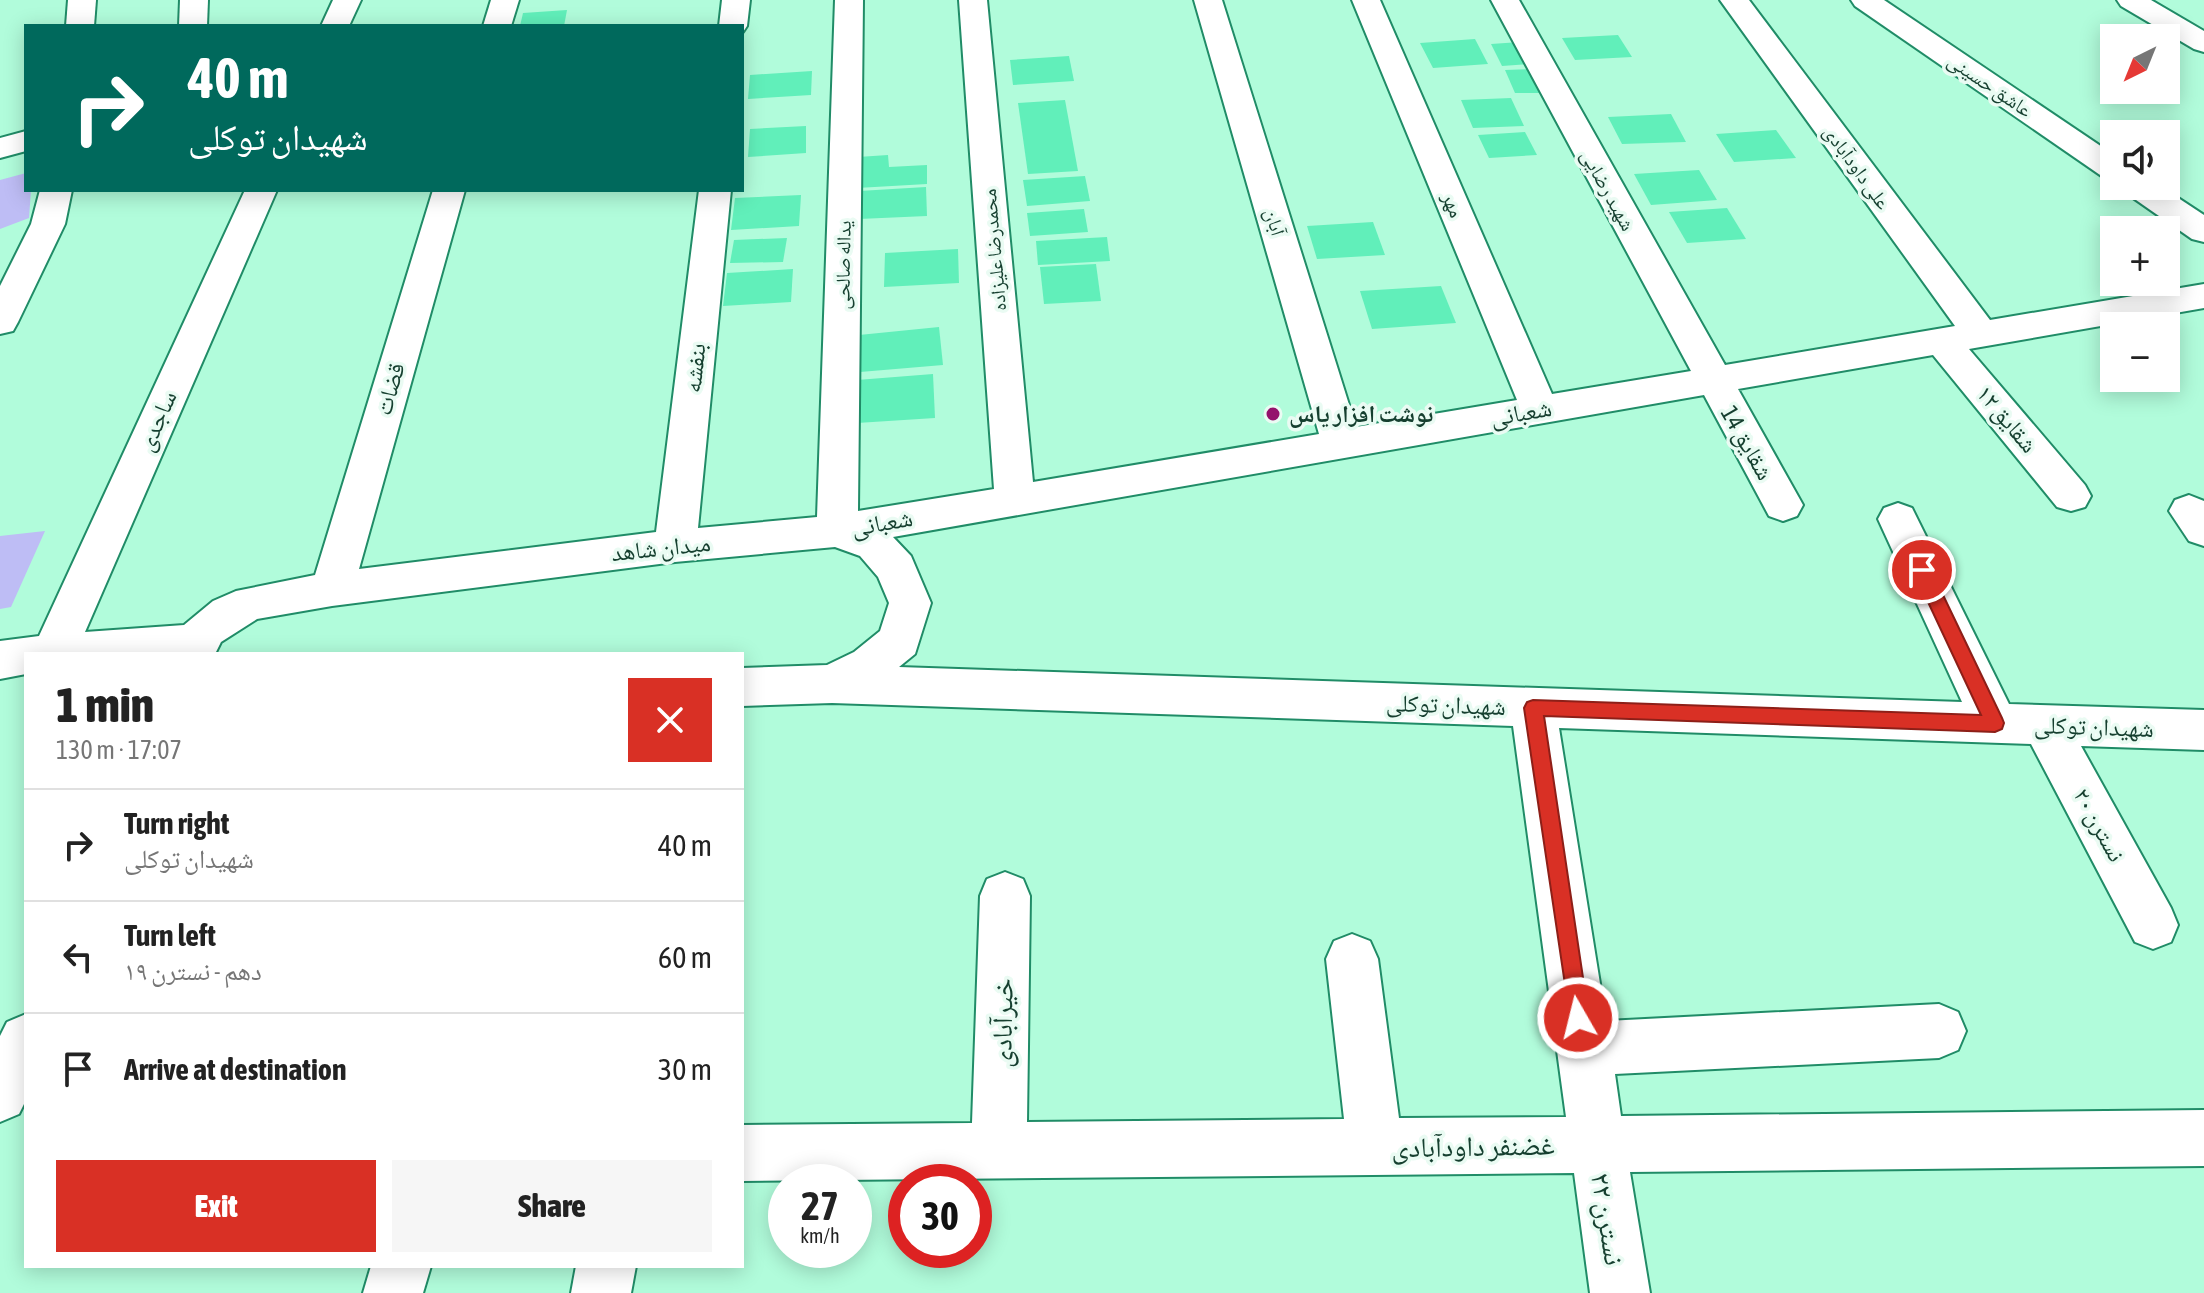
<!DOCTYPE html>
<html lang="en">
<head>
<meta charset="utf-8">
<style>
  body { margin:0; font-family:"Asap Condensed","Noto Naskh Arabic",sans-serif; background:#f6f6f6; color:#222; height:100vh; display:flex; flex-direction:column; font-size:30px; white-space:nowrap }
  * { box-sizing:border-box; margin:0 }
  p { font-size:26px; color:#767676 }
  .icon { flex:none; width:44px; height:44px; fill:none; stroke:currentColor; stroke-width:2; stroke-linecap:round; stroke-linejoin:round }
  .map { position:relative; flex:1; overflow:hidden }
  .details { position:absolute; left:24px; top:652px; width:720px; height:616px; display:flex; flex-direction:column; background:#fff; border-radius:0px; box-shadow:0 4px 20px #0003 }
  .details>* { flex:none }
  .hud { position:absolute; left:24px; top:24px; width:720px; height:168px; border-radius:0px; box-shadow:0 4px 20px #0003; background:#00695c; color:#fff; overflow:hidden }
  .needle { width:52px; rotate:223deg }
  .buttons { position:absolute; left:2100px; top:24px; display:grid; gap:16px }
  .buttons a { display:grid; place-items:center; width:80px; height:80px; border-radius:0px; background:#fff; box-shadow:0 4px 20px #0003; font-size:40px }
  .speed { position:absolute; left:768px; top:1164px; display:flex; gap:16px; font-size:40px; font-weight:700; text-align:center }
  .speed>* { display:grid; place-content:center; width:104px; height:104px; border-radius:50%; background:#fff; box-shadow:0 4px 20px #0003; line-height:1 }
  .speed small { font-size:20px; font-weight:400 }
  .speed .limit { border:12px solid #d22; background:#fff; color:#111 }
  .pin { position:absolute; display:grid; place-items:center; width:68px; height:68px; color:#fff; margin:-34px; border:4px solid #fff; border-radius:50%; box-shadow:0 2px 8px #0007 }
  .me { position:absolute; width:88px; margin:-44px; rotate:352deg; stroke-linejoin:round; filter:drop-shadow(0 0 6px #0008) }
  .turn { display:flex; align-items:center; gap:28px; height:168px; padding:0 32px; font-size:36px }
  .turn .icon { width:104px; height:104px; stroke-width:2.5 }
  .turn b { display:block; font-size:56px; line-height:68px }
  .round { display:grid; place-items:center; flex:none; width:84px; height:84px; border-radius:0px; background:#f6f6f6 }
  .headline { display:flex; align-items:center; justify-content:space-between; height:136px; padding:0 32px }
  h1 { font-size:48px; font-weight:800; line-height:60px }
  .button { display:flex; gap:16px; margin-top:auto; padding:16px 32px }
  .button a { flex:1; height:92px; border-radius:0px; background:#d93025; color:#fff; font-size:32px; font-weight:800; line-height:92px; text-align:center }
  .button a+a { background:#f6f6f6; color:#222 }
  ul { padding:0; list-style:none }
  li { display:flex; align-items:center; gap:24px; height:112px; padding:0 32px; border-top:2px solid #e0e0e0 }
  li div { flex:1 }
  li b { display:block; font-size:30px }
  li em { font-style:normal }
  .map>svg:first-child { display:block }
  .green { fill:#bebdf5 }
  .building { fill:#61efba }
  .lines { fill:none; stroke-linecap:round; stroke-linejoin:round }
  .minor-casing { stroke:#208c67; stroke-width:4 }
  .minor { fill:#fff; fill-rule:evenodd }
  .route { fill:#d93025; stroke:#8d1f18; stroke-width:2 }
  .poi-dot { fill:#94126c; stroke:#eafbf3; stroke-width:3 }
  .labels { text-anchor:middle; stroke-width:7; stroke-linejoin:round; paint-order:stroke }
  .far-street-label { font-size:20px; fill:#153f2f; stroke:#eafbf3 }
  .street-label { font-size:24px; fill:#153f2f; stroke:#eafbf3 }
  .poi-label { font-size:24px; font-weight:bold; fill:#153f2f; stroke:#eafbf3; text-anchor:start }
  .near-street-label { font-size:28px; fill:#153f2f; stroke:#eafbf3 }
</style>
</head>
<body>
<div class="map">
<svg width="2204" height="1293" viewBox="0 0 2204 1293">
  <rect width="100%" height="100%" fill="#b1fcdb"/>
  <g class="green">
    <polygon points="26,173 26,190 31,190 29,218 0,229 0,180"/>
    <polygon points="45,531 11,607 0,609 0,536"/>
  </g>
  <g class="building">
    <polygon points="567,10 564,26 520,26 523,13"/>
    <polygon points="1618,35 1632,57 1575,60 1562,38"/>
    <polygon points="1475,39 1488,64 1433,68 1420,43"/>
    <polygon points="1520,42 1531,64 1502,66 1491,44"/>
    <polygon points="1069,56 1074,81 1013,85 1010,60"/>
    <polygon points="1534,69 1545,93 1515,93 1505,70"/>
    <polygon points="812,71 811,95 748,99 750,75"/>
    <polygon points="1511,98 1524,126 1473,128 1461,100"/>
    <polygon points="1065,100 1078,171 1028,174 1018,103"/>
    <polygon points="1671,114 1686,142 1622,144 1608,117"/>
    <polygon points="806,126 806,153 748,157 750,129"/>
    <polygon points="1776,130 1796,158 1734,162 1716,134"/>
    <polygon points="1525,132 1537,155 1489,158 1478,135"/>
    <polygon points="888,155 889,167 927,165 927,184 857,188 858,157"/>
    <polygon points="1699,170 1717,200 1651,205 1634,174"/>
    <polygon points="1085,176 1090,201 1027,206 1023,180"/>
    <polygon points="926,187 927,216 859,219 859,191"/>
    <polygon points="801,195 799,226 731,230 735,198"/>
    <polygon points="1727,208 1746,239 1687,243 1669,212"/>
    <polygon points="1084,209 1088,232 1030,236 1027,213"/>
    <polygon points="1373,222 1385,255 1317,259 1307,226"/>
    <polygon points="1107,237 1110,261 1038,265 1036,241"/>
    <polygon points="787,238 783,262 730,263 734,240"/>
    <polygon points="958,249 959,283 884,287 885,253"/>
    <polygon points="1096,264 1101,301 1044,304 1040,267"/>
    <polygon points="793,269 791,302 723,306 727,273"/>
    <polygon points="1441,286 1456,323 1372,329 1360,291"/>
    <polygon points="939,327 943,365 860,372 859,335"/>
    <polygon points="933,374 935,418 857,423 857,380"/>
  </g>
  <g class="lines">
    <g class="minor-casing">
      <g id="minor">
        <polygon points="68,0 96,0 94,26 66,26"/>
        <polygon points="180,0 208,0 207,26 179,26"/>
        <polygon points="333,0 361,0 349,26 321,26"/>
        <polygon points="491,0 519,0 511,26 483,26"/>
        <polygon points="722,0 750,0 747,26 743,32 742,26 719,26"/>
        <polygon points="835,0 863,0 858,511 994,489 959,0 987,0 1033,482 1319,434 1194,0 1222,0 1356,427 1517,400 1352,0 1380,0 1552,394 1691,371 1491,0 1519,0 1725,365 1955,326 1720,0 1749,0 1990,320 2204,284 2204,308 1969,349 2085,485 2091,496 2085,507 2071,511 2057,507 1933,355 1738,389 1803,505 1797,516 1783,521 1769,516 1704,395 893,537 911,556 931,603 915,654 899,667 1962,702 1878,519 1884,508 1898,503 1912,508 2009,704 2204,710 2204,750 2081,746 2171,908 2178,925 2171,942 2153,949 2135,942 2031,744 1559,728 1606,1021 1939,1004 1958,1012 1966,1031 1958,1050 1939,1058 1615,1074 1621,1116 2204,1110 2204,1166 1630,1172 1650,1293 1590,1293 1574,1173 742,1181 742,1125 972,1123 980,896 987,879 1005,872 1023,879 1030,896 1027,1122 1344,1119 1326,959 1334,941 1352,934 1370,941 1378,959 1399,1118 1566,1117 1513,726 832,703 742,706 742,668 827,665 854,652 880,631 889,603 878,577 860,556 835,547 675,562 332,606 257,619 221,642 215,654 26,654 26,674 0,679 0,641 39,636 245,190 277,190 85,632 184,625 213,601 236,591 315,575 433,190 465,190 359,569 656,532 699,190 731,190 698,528 817,517"/>
        <polygon points="1851,0 1884,0 2114,155 2114,180 2103,177 1855,6"/>
        <polygon points="2117,0 2151,0 2204,31 2204,52 2194,49 2121,6"/>
        <polygon points="26,131 26,151 0,158 0,138"/>
        <polygon points="2122,186 2160,186 2204,215 2204,242 2192,239 2126,193"/>
        <polygon points="40,190 72,190 65,224 18,322 13,331 0,334 0,286 31,224"/>
        <polygon points="2189,495 2204,501 2204,546 2189,541 2169,511 2175,500"/>
        <polygon points="26,1014 26,1100 19,1114 0,1122 0,1036 7,1022"/>
        <polygon points="371,1266 431,1266 423,1293 363,1293"/>
        <polygon points="576,1266 636,1266 631,1293 571,1293"/>
      </g>
    </g>
    <use href="#minor" class="minor"/>
  </g>
  <polygon class="route" points="1922,563 1931,570 2002,718 2004,723 2002,729 1995,732 1544,716 1589,1018 1586,1025 1578,1029 1571,1025 1524,708 1527,702 1533,700 1981,715 1913,570"/>
  <circle class="poi-dot" cx="1273" cy="414" r="8"/>
  <g class="labels">
    <g class="far-street-label">
      <text transform="translate(1990 85) rotate(34)" y="7">عاشق حسینی</text>
      <text transform="translate(1857 167) rotate(54)" y="7">علی داودآبادی</text>
      <text transform="translate(1608 190) rotate(61)" y="7">شهید رضایی</text>
      <text transform="translate(1453 205) rotate(67)" y="7">مهر</text>
      <text transform="translate(1275 222) rotate(73)" y="7">آبان</text>
      <text transform="translate(994 250) rotate(-95)" y="7">محمدرضا علیزاده</text>
      <text transform="translate(843 265) rotate(-89)" y="7">یداله صالحی</text>
    </g>
    <g class="street-label">
      <text transform="translate(695 368) rotate(-84)" y="8">بنفشه</text>
      <text transform="translate(390 389) rotate(-74)" y="8">قضات</text>
      <text transform="translate(1521 413) rotate(-10)" y="8">شعبانی</text>
      <text transform="translate(2007 419) rotate(50)" y="8">شقایق ۱۲</text>
      <text transform="translate(157 421) rotate(-66)" y="8">ساجدی</text>
      <text transform="translate(1747 443) rotate(60)" y="8">شقایق 14</text>
      <text transform="translate(882 523) rotate(-10)" y="8">شعبانی</text>
      <text transform="translate(661 548) rotate(-6)" y="8">میدان شاهد</text>
      <text transform="translate(1446 705) rotate(2)" y="8">شهیدان توکلی</text>
      <text transform="translate(2094 727) rotate(2)" y="8">شهیدان توکلی</text>
      <text transform="translate(2099 825) rotate(61)" y="8">نسترن ۲۰</text>
    </g>
    <g class="poi-label">
      <text x="1289" y="422">نوشت افزار یاس</text>
    </g>
    <g class="near-street-label">
      <text transform="translate(1002 1023) rotate(-89)" y="10">خیرآبادی</text>
      <text transform="translate(1473 1146) rotate(-1)" y="10">غضنفر داودآبادی</text>
      <text transform="translate(1608 1219) rotate(81)" y="10">نسترن ۲۲</text>
    </g>
  </g>
</svg>
<div class="buttons">
<a><svg class="needle" viewBox="-14 -14 28 28"><path d="M0-13l5 13h-10z" fill="#e53935"/><path d="M0 13l5-13h-10z" fill="#767676"/></svg></a>
<a><svg class="icon" aria-label="sound" viewBox="0 0 24 24"><path d="M4 9h4l5-4v14l-5-4H4zM17 9q2 3 0 6"/></svg></a>
<a>+</a>
<a>−</a>
</div>
<div class="speed"><div>27<small>km/h</small></div><div class="limit">30</div></div>
<div class="pin" style="left:1922px;top:570px;background:#d93025"><svg class="icon" aria-label="arrive" viewBox="0 0 24 24"><path d="M6 21V4h12l-3 4 3 4H6"/></svg></div>
<svg class="me" style="left:1578px;top:1018px" viewBox="-20 -20 40 40"><circle r="17" fill="#d93025" stroke="#fff" stroke-width="3"/><path d="M0-11L8 9 0 5-8 9z" fill="#fff"/></svg>
<div class="hud">
<div class="turn"><svg class="icon" aria-label="right" viewBox="0 0 24 24"><path d="M7 20v-9h11M14 6l5 5-5 5"/></svg><div><b>40 m</b>شهیدان توکلی</div></div>
</div>
<section class="details">
<div class="headline"><div><h1>1 min</h1><p>130 m · 17:07</p></div><a class="round" style="background:#d93025;color:#fff"><svg class="icon" aria-label="close" viewBox="0 0 24 24"><path d="M6 6l12 12M18 6L6 18"/></svg></a></div>
<ul>
<li><svg class="icon" aria-label="right" viewBox="0 0 24 24"><path d="M7 20v-9h11M14 6l5 5-5 5"/></svg><div><b>Turn right</b><p>شهیدان توکلی</p></div><em>40 m</em></li>
<li><svg class="icon" aria-label="left" viewBox="0 0 24 24"><path d="M17 20v-9H6M10 6l-5 5 5 5"/></svg><div><b>Turn left</b><p>دهم - نسترن ۱۹</p></div><em>60 m</em></li>
<li><svg class="icon" aria-label="arrive" viewBox="0 0 24 24"><path d="M6 21V4h12l-3 4 3 4H6"/></svg><div><b>Arrive at destination</b></div><em>30 m</em></li>
</ul>
<div class="button"><a>Exit</a><a>Share</a></div>
</section>
</div>
</body>
</html>
